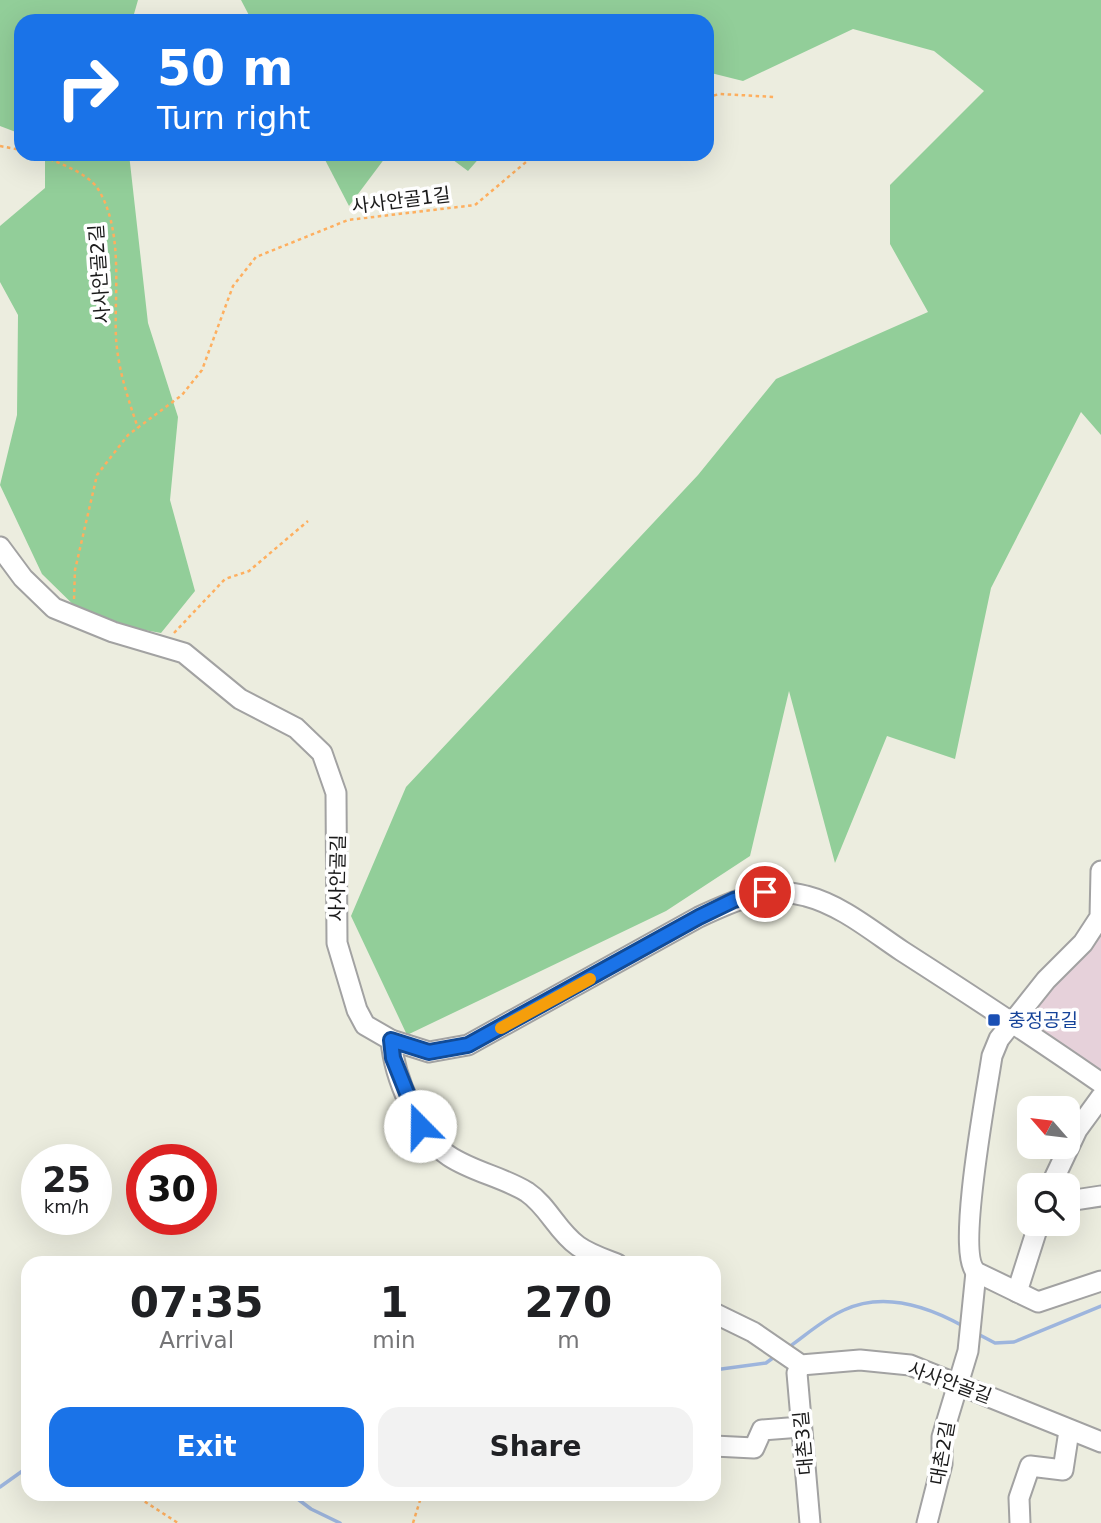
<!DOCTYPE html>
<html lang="en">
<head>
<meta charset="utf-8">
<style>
  body { margin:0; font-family:"DejaVu Sans","Noto Sans KR",sans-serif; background:#f2f2f2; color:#202124; height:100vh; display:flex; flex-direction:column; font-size:26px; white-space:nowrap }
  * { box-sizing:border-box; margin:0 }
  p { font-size:23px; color:#757577 }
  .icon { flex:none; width:38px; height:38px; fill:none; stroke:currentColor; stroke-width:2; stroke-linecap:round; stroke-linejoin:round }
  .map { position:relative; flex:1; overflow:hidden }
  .panel { position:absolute; left:21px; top:1256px; width:700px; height:245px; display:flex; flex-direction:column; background:#fff; border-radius:21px; box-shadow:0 7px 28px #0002 }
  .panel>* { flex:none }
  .top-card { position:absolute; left:14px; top:14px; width:700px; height:147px; border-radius:21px; box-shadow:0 7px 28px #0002; background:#1a73e8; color:#fff; overflow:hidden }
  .needle { width:46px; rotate:298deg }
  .buttons { position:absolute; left:1017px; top:1096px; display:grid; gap:14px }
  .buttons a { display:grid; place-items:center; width:63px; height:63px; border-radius:14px; background:#fff; box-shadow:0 7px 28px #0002; font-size:35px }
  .speed { position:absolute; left:21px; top:1144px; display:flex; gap:14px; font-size:35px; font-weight:700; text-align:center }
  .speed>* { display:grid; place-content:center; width:91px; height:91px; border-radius:50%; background:#fff; box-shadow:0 7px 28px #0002; line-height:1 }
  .speed small { font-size:18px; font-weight:400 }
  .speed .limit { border:10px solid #d22; background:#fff; color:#111 }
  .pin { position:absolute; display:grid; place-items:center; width:60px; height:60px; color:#fff; margin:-30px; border:4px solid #fff; border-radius:50%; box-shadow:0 2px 7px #0007 }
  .me { position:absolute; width:77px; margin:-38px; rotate:338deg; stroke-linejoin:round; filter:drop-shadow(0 0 5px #0008) }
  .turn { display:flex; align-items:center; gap:24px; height:147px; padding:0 28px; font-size:32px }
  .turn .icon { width:91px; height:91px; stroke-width:2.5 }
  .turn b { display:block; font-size:49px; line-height:60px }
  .eta { display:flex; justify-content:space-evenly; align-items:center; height:119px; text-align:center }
  .eta b { font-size:42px; font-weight:800; line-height:49px }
  .action { display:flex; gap:14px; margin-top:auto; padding:14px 28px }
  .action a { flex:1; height:80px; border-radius:21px; background:#1a73e8; color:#fff; font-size:28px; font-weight:800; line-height:80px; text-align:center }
  .action a+a { background:#f2f2f2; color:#202124 }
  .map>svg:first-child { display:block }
  .industrial { fill:#e6d1da }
  .forest { fill:#92ce99 }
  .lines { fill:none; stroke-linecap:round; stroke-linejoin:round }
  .stream { stroke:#9db5dd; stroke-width:3.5 }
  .minor-casing { stroke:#a2a2a2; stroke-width:23 }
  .path { stroke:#feaf5f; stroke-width:2.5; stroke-dasharray:3.5 3.5; stroke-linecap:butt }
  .minor { stroke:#fff; stroke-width:19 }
  .route-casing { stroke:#114b97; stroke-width:18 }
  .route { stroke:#1a73e8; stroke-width:12 }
  .slow { stroke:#f59e0b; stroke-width:12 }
  .transit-dot { fill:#1a4fb4; stroke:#fff; stroke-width:2.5 }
  .labels { text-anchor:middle; stroke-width:7; stroke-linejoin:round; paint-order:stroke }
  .street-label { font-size:19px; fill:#1b1b1b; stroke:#fff }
  .transit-label { font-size:19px; fill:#164399; stroke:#fff; text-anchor:start }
</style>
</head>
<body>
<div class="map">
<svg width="1101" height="1523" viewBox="0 0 1101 1523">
  <rect width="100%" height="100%" fill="#eceddf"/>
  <polygon class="industrial" points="1101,932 1101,1071 1032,1022 1037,1007 1052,986"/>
  <g class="forest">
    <polygon points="0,0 138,0 132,21 21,21 21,134 0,126"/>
    <polygon points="241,0 1101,0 1101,435 1081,412 991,588 955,759 887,736 835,863 789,691 750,856 666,911 407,1035 351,916 406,787 698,475 776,379 928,312 890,244 890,185 984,91 934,51 853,29 743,81 707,72 707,21 637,21 628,14 619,21 252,21"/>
    <polygon points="45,154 129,154 148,323 178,417 170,500 195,591 161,633 89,620 42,574 0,485 17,415 18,315 0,282 0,226 45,188"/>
    <polygon points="322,154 388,154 349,206"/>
    <polygon points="445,154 481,154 482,155 468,171"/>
  </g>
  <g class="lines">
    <g class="stream">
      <polyline points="441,1264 458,1259 503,1264"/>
      <polyline points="976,1333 995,1343 1014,1342 1101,1306"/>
      <path d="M789,1347C806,1335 825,1318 844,1310C884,1291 927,1306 963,1326"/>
      <polyline points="714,1370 766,1363 777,1355"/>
      <polyline points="0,1487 28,1467"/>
      <polyline points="291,1494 311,1509 340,1523"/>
    </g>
    <g class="minor-casing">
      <g id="minor">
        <path d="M0,547L23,578L54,608L113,632L184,653L240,699L296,728L322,753L336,793L337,943L357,1010L365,1025L391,1040L429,1052L468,1045L699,917C733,901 767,885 806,896C841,905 872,931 902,951C969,994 1036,1038 1101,1083"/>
        <path d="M1101,871L1100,917L1083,943L1046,980L999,1039L992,1056C987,1090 956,1252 976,1272L1038,1302L1101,1281"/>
        <path d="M391,1040C394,1076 418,1136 449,1156C473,1172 503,1177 527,1192C548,1206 557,1231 578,1246C589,1254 604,1259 617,1264"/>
        <polyline points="1051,1185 1077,1130 1101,1097"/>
        <polyline points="1068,1201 1101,1196"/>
        <polyline points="1017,1292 1039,1223"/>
        <polyline points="714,1313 753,1332 801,1365 860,1360 910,1365 1101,1442"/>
        <polyline points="801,1365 797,1373 810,1523"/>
        <polyline points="714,1446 754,1448 762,1430 801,1427"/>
        <polyline points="927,1523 942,1464 942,1437 968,1351 976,1272"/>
        <polyline points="1020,1523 1019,1498 1030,1466 1063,1470 1069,1431"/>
      </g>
    </g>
    <g class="path">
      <polyline points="707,97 720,94 775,97"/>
      <polyline points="0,146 21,150"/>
      <path d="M37,154C56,162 87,172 98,189C124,231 114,291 116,338C118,369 128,399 138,428"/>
      <polyline points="74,599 75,570 97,475 128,435 182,395 202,370 233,286 256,257 348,220 475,205 532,157 567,159 579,154"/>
      <polyline points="174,633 225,579 249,571 308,521"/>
      <polyline points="133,1494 178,1523"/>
      <polyline points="413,1523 422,1494"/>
    </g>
    <use href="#minor" class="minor"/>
  </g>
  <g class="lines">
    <g class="route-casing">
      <polyline id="route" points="420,1126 393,1058 391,1040 429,1052 468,1045 699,917 734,900 765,892"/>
    </g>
    <use href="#route" class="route"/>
    <polyline class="slow" points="501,1028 590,979"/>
  </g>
  <rect class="transit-dot" x="987" y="1013" width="14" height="14" rx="3.5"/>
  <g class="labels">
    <g class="street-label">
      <text transform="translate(401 200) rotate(-7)" y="7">사사안골1길</text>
      <text transform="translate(99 274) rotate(-94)" y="7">사사안골2길</text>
      <text transform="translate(337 878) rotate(-89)" y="7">사사안골길</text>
      <text transform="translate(950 1382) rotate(20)" y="7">사사안골길</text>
      <text transform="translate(803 1443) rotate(-95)" y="7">대촌3길</text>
      <text transform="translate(942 1453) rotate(-80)" y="7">대촌2길</text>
    </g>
    <g class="transit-label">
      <text x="1008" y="1027">충정공길</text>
    </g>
  </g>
</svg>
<div class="buttons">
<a><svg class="needle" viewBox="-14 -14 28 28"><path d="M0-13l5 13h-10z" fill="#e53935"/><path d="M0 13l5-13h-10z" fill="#757577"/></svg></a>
<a><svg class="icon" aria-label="search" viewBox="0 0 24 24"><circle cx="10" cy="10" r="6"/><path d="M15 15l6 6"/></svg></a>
</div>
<div class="speed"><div>25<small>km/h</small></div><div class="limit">30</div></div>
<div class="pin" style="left:765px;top:892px;background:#d93025"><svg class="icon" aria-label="arrive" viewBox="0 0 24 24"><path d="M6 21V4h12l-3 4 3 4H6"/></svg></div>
<svg class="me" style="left:420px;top:1126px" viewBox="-20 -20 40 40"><circle r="19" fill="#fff"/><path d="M0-13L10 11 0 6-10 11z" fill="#1a73e8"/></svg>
<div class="top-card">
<div class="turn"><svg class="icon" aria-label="right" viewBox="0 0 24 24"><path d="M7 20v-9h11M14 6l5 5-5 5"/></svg><div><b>50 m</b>Turn right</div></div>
</div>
<section class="panel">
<div class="eta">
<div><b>07:35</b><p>Arrival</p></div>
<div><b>1</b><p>min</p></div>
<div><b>270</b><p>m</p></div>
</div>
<div class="action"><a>Exit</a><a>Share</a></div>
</section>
</div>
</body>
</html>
